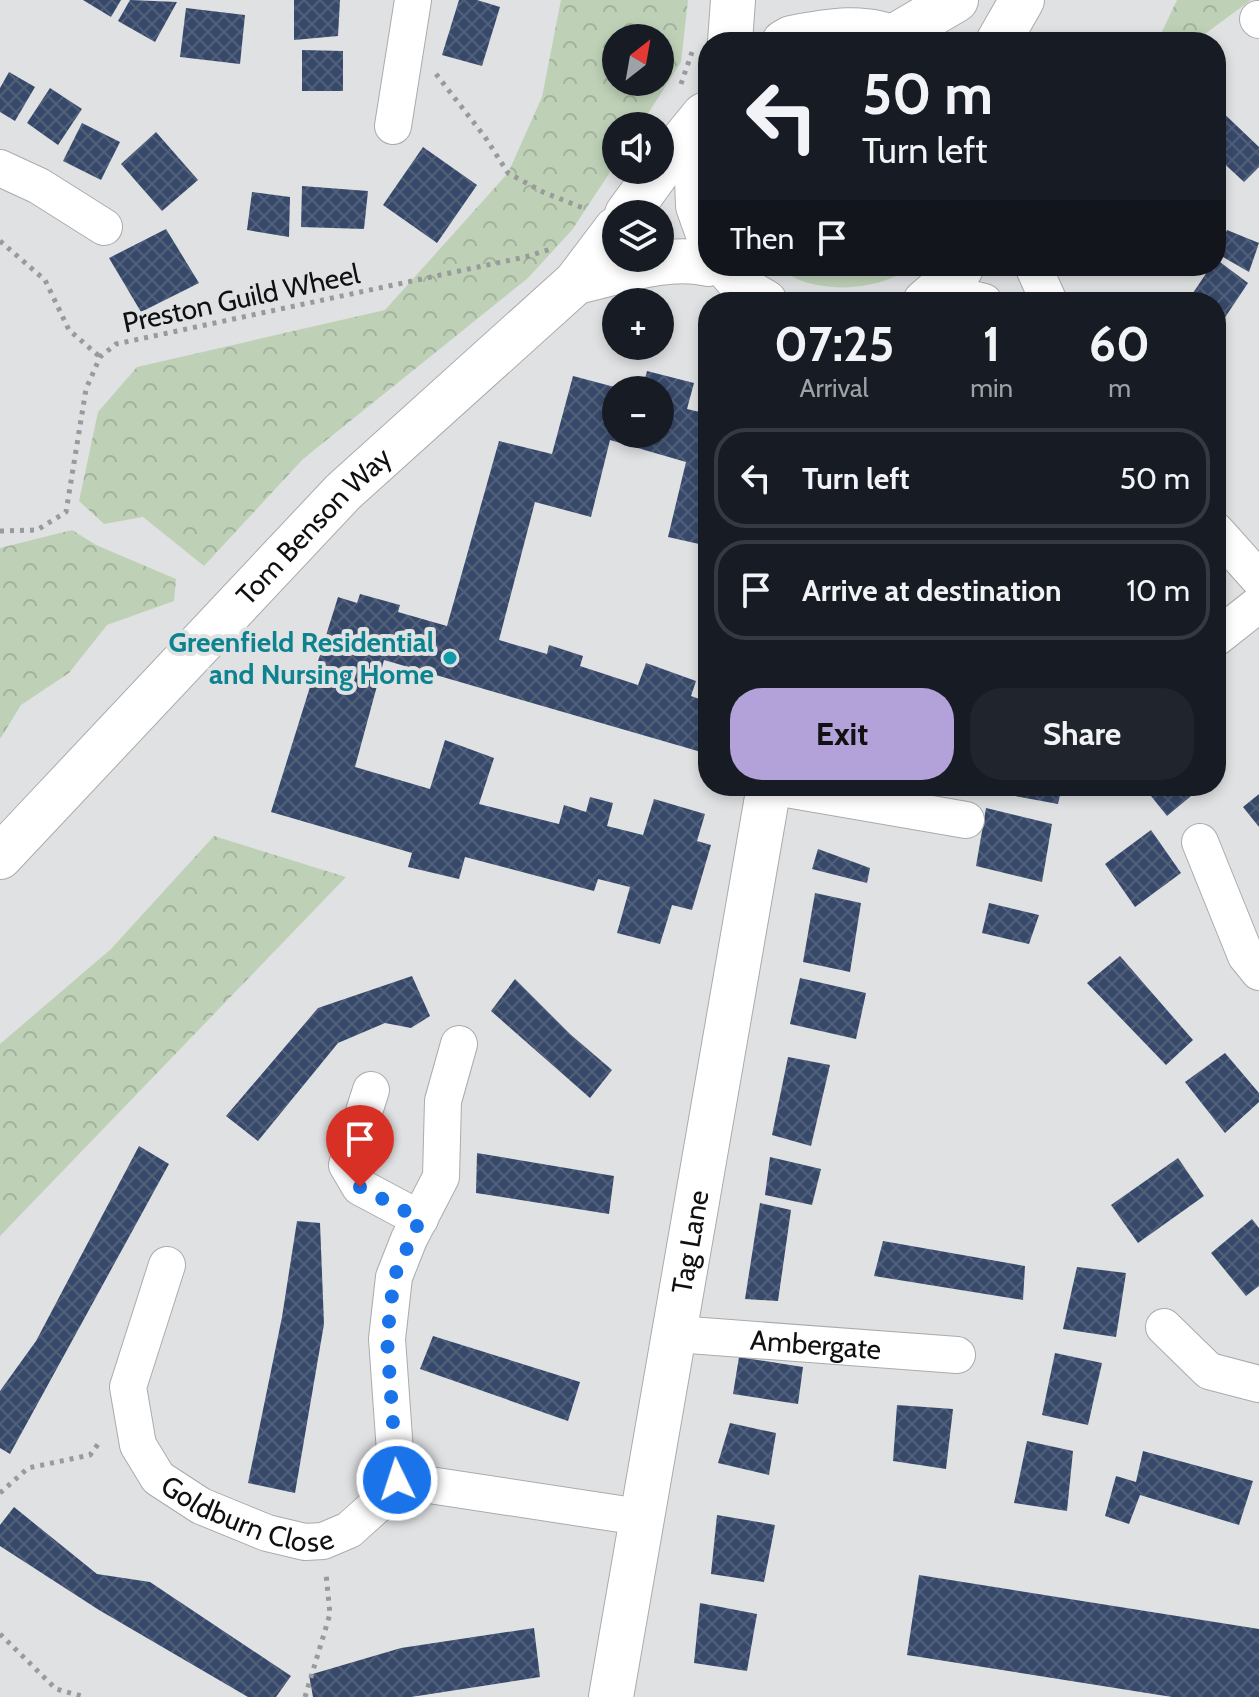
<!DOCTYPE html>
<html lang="en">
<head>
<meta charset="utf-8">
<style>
  body { margin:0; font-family:Cabin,sans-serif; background:#20242c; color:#f1f3f6; height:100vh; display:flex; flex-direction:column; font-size:30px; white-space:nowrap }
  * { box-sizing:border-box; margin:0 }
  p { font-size:26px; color:#9ea1a6 }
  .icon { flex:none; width:44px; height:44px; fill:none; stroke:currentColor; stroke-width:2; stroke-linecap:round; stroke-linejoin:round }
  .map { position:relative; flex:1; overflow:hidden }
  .side { position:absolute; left:698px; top:292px; width:528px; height:504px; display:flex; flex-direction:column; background:#171b24; border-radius:32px; box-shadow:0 4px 12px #0003 }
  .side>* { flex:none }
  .top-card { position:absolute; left:698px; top:32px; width:528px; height:244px; border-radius:32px; box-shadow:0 4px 12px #0003; background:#171b24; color:#f1f3f6; overflow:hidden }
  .needle { width:52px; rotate:31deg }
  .controls { position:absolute; left:602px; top:24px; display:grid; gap:16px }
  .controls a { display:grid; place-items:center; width:72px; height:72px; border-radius:50%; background:#171b24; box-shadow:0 4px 12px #0003; font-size:40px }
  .pin { position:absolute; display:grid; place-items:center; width:68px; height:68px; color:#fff; margin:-82px -34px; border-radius:50% 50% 50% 0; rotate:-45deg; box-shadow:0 0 8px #0007 }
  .pin .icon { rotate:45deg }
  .me { position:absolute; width:88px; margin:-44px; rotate:356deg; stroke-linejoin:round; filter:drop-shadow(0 0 6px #0008) }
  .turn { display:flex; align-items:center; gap:28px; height:168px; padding:0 32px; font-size:36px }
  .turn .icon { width:104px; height:104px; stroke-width:2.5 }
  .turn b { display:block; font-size:56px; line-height:68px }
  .then { display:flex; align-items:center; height:76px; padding:0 32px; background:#0003; gap:16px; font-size:30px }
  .eta { display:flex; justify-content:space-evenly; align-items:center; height:136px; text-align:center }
  .eta b { font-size:48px; font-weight:800; line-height:56px }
  .cta { display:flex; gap:16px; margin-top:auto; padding:16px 32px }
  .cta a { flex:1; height:92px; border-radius:32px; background:#b3a2da; color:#111; font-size:32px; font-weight:800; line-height:92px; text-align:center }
  .cta a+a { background:#20242c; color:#f1f3f6 }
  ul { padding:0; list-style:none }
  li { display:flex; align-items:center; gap:24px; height:100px; margin:0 16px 12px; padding:0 16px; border:4px solid #363941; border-radius:32px }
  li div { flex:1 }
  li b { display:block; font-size:30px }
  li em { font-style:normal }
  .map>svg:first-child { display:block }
  .grass { fill:#bed1b7 }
  .forest { fill:url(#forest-crowns); fill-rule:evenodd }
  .building { fill:url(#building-cross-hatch) }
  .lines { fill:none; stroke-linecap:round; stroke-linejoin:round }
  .minor-casing { stroke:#aaabad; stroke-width:38 }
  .major-casing { stroke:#aaabad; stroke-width:46 }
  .path { stroke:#999a9b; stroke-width:5; stroke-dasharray:4 6; stroke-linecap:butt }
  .minor { stroke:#fff; stroke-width:36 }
  .major { stroke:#fff; stroke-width:44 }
  .route { stroke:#1a73e8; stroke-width:14; stroke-dasharray:0 25.2 }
  .culture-dot { fill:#0f9aa8; stroke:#e0e1e3; stroke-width:3 }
  .labels { text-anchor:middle; stroke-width:8; stroke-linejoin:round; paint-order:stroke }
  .street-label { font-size:28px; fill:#0f1010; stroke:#e0e1e3 }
  .culture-label { font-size:28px; font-weight:bold; fill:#0d838f; stroke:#e0e1e3; text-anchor:end }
</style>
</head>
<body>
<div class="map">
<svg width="1259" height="1697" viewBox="0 0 1259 1697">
  <defs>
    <pattern id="forest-crowns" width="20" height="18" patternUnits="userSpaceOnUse" patternTransform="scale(2)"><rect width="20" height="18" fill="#bed1b7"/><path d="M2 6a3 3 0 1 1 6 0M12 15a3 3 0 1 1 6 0" fill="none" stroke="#a2b29c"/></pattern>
    <pattern id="building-cross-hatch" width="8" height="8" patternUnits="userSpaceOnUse" patternTransform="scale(2)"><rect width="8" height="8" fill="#37496a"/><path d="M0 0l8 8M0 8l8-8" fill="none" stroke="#515f79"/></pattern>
  </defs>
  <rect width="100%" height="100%" fill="#e0e1e3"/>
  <path class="grass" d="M776,266H913C878,293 810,296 776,266Z"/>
  <g class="forest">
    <path d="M561,0H688L681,62L640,126H616V163L572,230L528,278L303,459L204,566L143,517L104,524L79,501L98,412L137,367L385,310L508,173L542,97ZM616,38H660V82H616Z"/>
    <polygon points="1177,0 1251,0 1194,42 1157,42"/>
    <polygon points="72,530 96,545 176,579 174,601 107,625 69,673 21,705 0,739 0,548"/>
    <polygon points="214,836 346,877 0,1236 0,1044 111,949"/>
  </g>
  <g class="building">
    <polygon points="83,0 121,0 111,17"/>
    <polygon points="130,0 177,2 155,42 118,21"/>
    <polygon points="294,0 340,0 338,36 294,40"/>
    <polygon points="459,0 477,0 500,7 482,66 442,55"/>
    <polygon points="186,8 245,15 240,64 180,57"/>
    <polygon points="302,50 343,51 343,91 302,91"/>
    <polygon points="9,72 35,87 15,121 0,112 0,88"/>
    <polygon points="50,88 82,109 58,145 27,123"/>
    <polygon points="1216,106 1259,147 1259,167 1244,182 1216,156"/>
    <polygon points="82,123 120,142 101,180 63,161"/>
    <polygon points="156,132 198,180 162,211 121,164"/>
    <polygon points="423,147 477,185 437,243 383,205"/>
    <polygon points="302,186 368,191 364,229 301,227"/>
    <polygon points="252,192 290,197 289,237 247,230"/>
    <polygon points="166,229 199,283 141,312 109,258"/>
    <polygon points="1227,230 1259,243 1249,272 1216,253"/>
    <polygon points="1216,259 1248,283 1216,331 1216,302 1187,302 1211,266 1216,266"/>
    <polygon points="647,371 694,383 687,409 708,414 708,546 668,537 686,462 610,440 591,517 535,502 499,640 547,654 549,645 583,656 580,666 638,685 646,663 696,681 691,696 708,702 708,754 384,660 355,767 430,789 445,740 494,758 479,804 559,824 564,805 586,812 590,797 613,803 607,826 643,835 654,799 705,814 697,841 711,845 692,910 672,905 660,944 617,933 630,887 598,879 594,891 465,857 459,879 408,867 412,853 271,812 338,597 357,603 360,594 400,605 398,612 447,626 499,441 552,454 573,376 622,389 616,390 616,434 660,434 660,390 642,390"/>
    <polygon points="1005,786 1062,786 1058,804 1004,794"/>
    <polygon points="1143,786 1203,786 1167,816"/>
    <polygon points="1259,794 1259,827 1243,807"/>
    <polygon points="986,808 1052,824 1042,882 976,866"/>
    <polygon points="1151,830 1181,873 1135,907 1105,864"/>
    <polygon points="818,849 870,868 867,883 812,869"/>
    <polygon points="815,893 861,903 850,972 803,962"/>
    <polygon points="989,903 1039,915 1029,944 982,933"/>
    <polygon points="1120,956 1193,1040 1166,1065 1087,983"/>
    <polygon points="412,976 430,1016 411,1028 385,1023 338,1043 258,1141 226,1116 318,1008"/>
    <polygon points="800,978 866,993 856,1039 790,1024"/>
    <polygon points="515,979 570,1034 612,1070 590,1098 491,1011"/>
    <polygon points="1225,1053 1259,1093 1259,1102 1225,1133 1185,1082"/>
    <polygon points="788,1057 830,1065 811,1146 772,1135"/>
    <polygon points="139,1146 169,1164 10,1454 0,1448 0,1391 36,1341"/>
    <polygon points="477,1153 614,1176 609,1214 476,1193"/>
    <polygon points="770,1157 821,1169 812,1205 765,1195"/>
    <polygon points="1178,1158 1204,1196 1138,1243 1111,1205"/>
    <polygon points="760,1203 791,1210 778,1301 745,1299"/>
    <polygon points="1252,1219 1259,1228 1259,1286 1246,1296 1211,1253"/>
    <polygon points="297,1221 320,1223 324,1324 295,1493 248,1483 282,1317"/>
    <polygon points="883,1241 1025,1266 1023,1300 874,1276"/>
    <polygon points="1077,1267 1126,1273 1116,1337 1063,1329"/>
    <polygon points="433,1336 580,1382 568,1421 420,1369"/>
    <polygon points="1055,1353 1102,1363 1088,1425 1042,1415"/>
    <polygon points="739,1357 803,1367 798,1404 733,1394"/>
    <polygon points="897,1405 953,1409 946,1469 893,1461"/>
    <polygon points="730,1423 776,1433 769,1475 718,1463"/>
    <polygon points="1027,1441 1073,1451 1067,1511 1014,1503"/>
    <polygon points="1143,1451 1253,1481 1239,1525 1140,1495 1129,1524 1105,1516 1116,1476 1136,1482"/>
    <polygon points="14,1507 97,1574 150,1582 291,1676 276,1697 248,1697 99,1610 0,1546 0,1525"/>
    <polygon points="717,1515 775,1525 764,1582 711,1574"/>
    <polygon points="919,1575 1259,1629 1259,1697 1172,1697 907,1655"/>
    <polygon points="700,1603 757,1614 747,1671 694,1663"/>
    <polygon points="534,1628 540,1677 411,1697 313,1697 309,1675 401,1648"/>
  </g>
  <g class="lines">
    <g class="minor-casing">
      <g id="minor">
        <polyline points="1258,19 1259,20"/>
        <polyline points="393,126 413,0"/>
        <polyline points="0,168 39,186 104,227"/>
        <polyline points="1033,266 1049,302"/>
        <polyline points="942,302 972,299 984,302"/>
        <polyline points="1216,531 1259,579"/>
        <polyline points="1216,638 1259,604"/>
        <polyline points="769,786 966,820"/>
        <polyline points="1200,842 1246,956 1259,972"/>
        <polyline points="371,1090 347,1165 360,1187 420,1219"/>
        <path id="s1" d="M167,1265L128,1387L138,1445L158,1478L201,1506L267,1533L305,1542L323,1541L349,1530L379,1503L397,1480L640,1517"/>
        <polyline points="1164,1327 1209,1371 1259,1384"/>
        <path id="s2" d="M676,1334L957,1355"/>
        <polyline points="397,1480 387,1339 394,1277 409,1239 441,1177 443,1101 459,1044"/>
      </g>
    </g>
    <g class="major-casing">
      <g id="major">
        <polyline points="893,37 956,0"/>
        <polyline points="730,42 733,0"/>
        <path d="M784,42L791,38C827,31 868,23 902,42"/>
        <polyline points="998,42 1022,0"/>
        <polyline points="708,120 696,153 698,206 708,234"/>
        <polyline points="660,169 704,115"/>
        <polyline points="627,214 659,170"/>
        <polyline points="726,266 748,292 765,302"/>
        <path d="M576,282C617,273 667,254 708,264"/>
        <polyline points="925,302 958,273 962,266"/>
        <path id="s3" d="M0,857L343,492L576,282L616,229"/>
        <path id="s4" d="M611,1697L769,786"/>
      </g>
    </g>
    <g class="path">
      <polyline points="436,74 485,137 508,173 543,192 583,208"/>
      <polyline points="681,84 692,52"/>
      <polyline points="0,241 45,280 69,330 100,357"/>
      <polyline points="0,531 37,530 66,512 86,389 100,357 116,344 525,257 551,249"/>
      <polyline points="0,1493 28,1468 90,1455 101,1440"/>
      <polyline points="0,1634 56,1689 85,1697"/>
      <polyline points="305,1697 330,1614 326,1574"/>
    </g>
    <use href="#minor" class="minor"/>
    <use href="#major" class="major"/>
  </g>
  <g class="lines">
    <polyline class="route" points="360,1187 420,1219 394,1277 387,1339 397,1480"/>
  </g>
  <circle class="culture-dot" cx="450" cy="658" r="8"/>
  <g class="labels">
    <g class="street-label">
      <text transform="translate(241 298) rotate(-12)" y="10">Preston Guild Wheel</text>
      <text dy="10" stroke="none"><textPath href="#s3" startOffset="456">Tom Benson Way</textPath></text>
      <text dy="10" stroke="none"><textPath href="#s4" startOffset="462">Tag Lane</textPath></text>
      <text dy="10" stroke="none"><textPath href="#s2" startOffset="140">Ambergate</textPath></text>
      <text dy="10" stroke="none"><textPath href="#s1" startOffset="324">Goldburn Close</textPath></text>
    </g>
    <g class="culture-label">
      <text x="434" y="652">Greenfield Residential<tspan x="434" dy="32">and Nursing Home</tspan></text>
    </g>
  </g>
</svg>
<div class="controls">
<a><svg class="needle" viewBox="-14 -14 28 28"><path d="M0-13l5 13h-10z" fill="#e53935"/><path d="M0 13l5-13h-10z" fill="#9ea1a6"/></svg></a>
<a><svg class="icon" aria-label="sound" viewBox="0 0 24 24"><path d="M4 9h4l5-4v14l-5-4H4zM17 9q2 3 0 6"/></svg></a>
<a><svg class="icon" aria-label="layers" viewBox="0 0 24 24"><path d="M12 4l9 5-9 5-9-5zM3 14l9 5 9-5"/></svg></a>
<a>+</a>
<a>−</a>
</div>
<div class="pin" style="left:360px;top:1187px;background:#d93025"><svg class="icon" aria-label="arrive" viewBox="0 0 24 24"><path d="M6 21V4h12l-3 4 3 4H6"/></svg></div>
<svg class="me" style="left:397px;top:1480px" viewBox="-20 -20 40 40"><circle r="17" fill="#1a73e8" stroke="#fff" stroke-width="3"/><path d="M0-11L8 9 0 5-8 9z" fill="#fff"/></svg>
<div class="top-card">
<div class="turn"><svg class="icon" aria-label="left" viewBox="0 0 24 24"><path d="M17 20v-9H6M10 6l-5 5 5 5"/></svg><div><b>50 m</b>Turn left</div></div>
<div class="then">Then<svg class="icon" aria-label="arrive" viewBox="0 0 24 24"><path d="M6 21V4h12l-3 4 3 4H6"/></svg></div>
</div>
<section class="side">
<div class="eta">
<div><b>07:25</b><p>Arrival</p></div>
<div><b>1</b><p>min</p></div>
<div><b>60</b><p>m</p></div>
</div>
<ul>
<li><svg class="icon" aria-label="left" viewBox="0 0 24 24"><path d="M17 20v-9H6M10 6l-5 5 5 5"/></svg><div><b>Turn left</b></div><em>50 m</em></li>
<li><svg class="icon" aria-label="arrive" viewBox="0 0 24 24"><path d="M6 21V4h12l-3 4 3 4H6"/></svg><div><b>Arrive at destination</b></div><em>10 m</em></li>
</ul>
<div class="cta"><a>Exit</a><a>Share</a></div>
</section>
</div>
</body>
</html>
